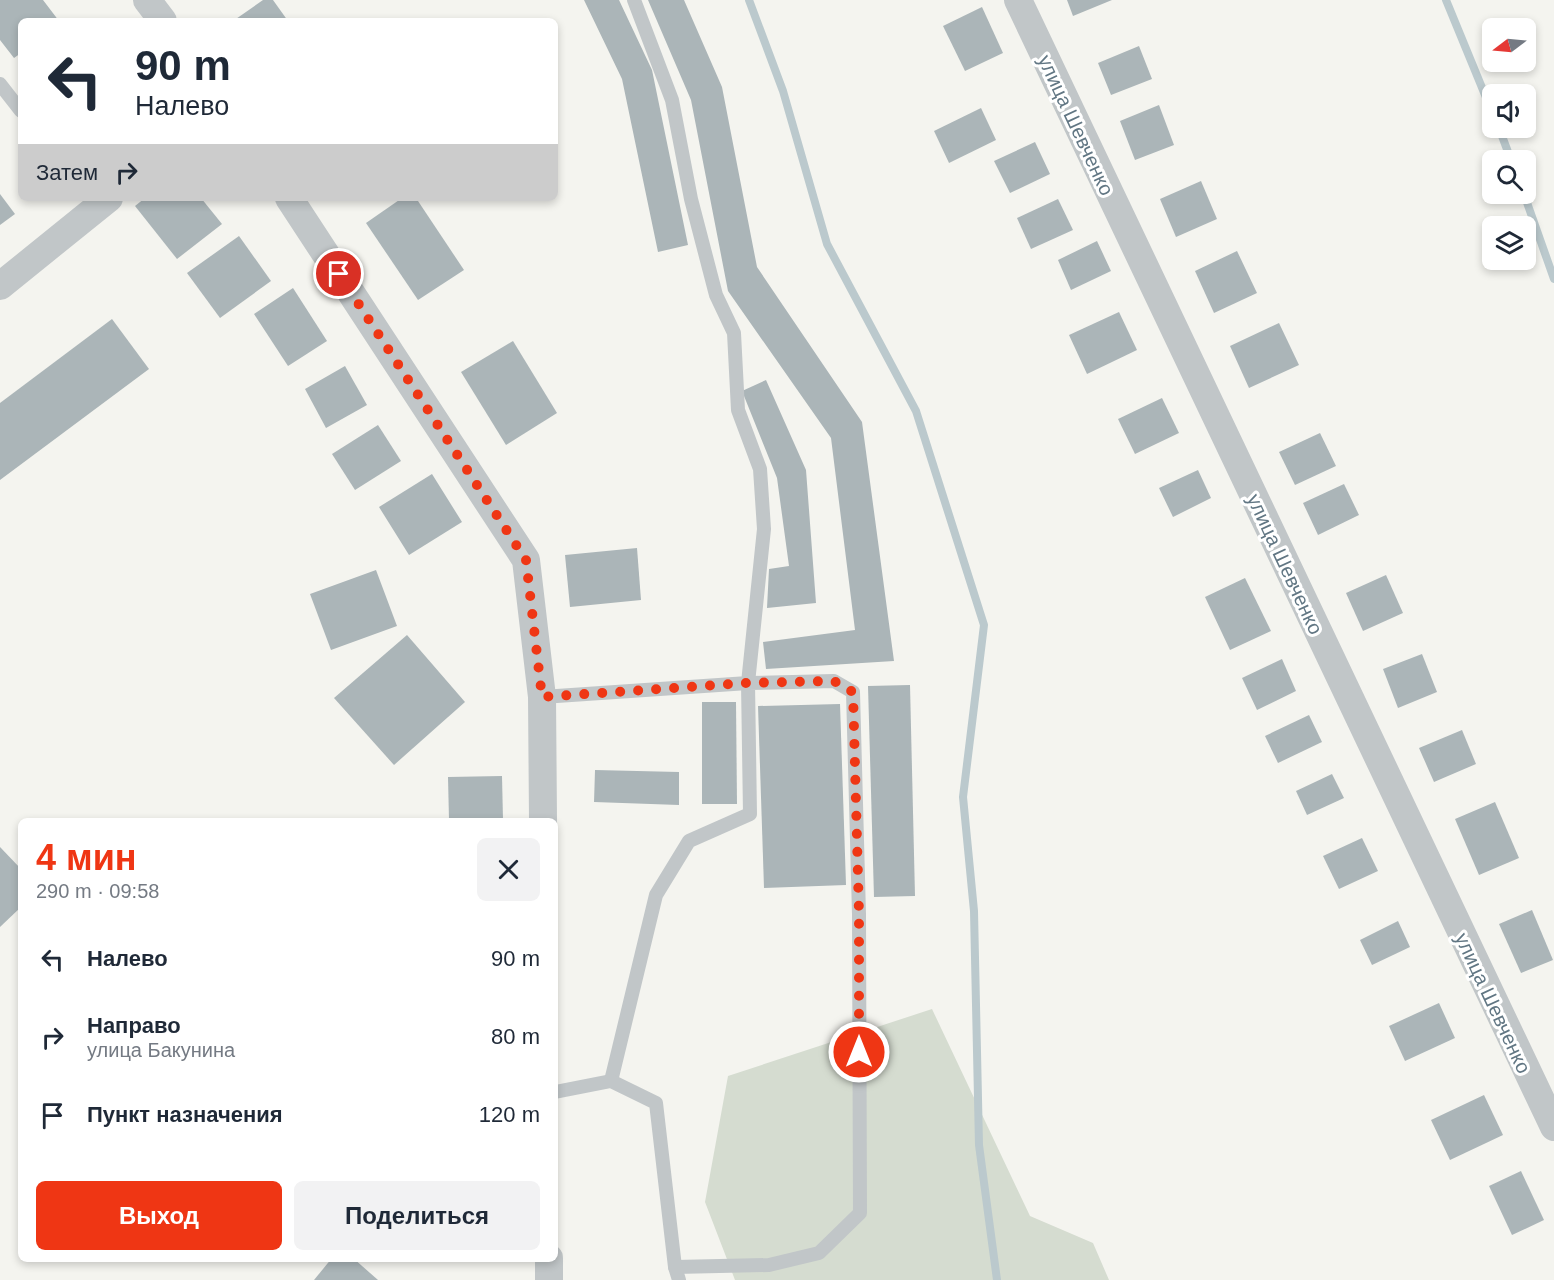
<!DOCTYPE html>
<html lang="ru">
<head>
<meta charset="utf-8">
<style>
  body { margin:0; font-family:Helvetica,sans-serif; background:#f2f2f3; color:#1f2937; height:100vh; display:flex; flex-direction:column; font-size:22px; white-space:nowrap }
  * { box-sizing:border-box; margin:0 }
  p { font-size:20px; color:#747a83 }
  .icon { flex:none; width:33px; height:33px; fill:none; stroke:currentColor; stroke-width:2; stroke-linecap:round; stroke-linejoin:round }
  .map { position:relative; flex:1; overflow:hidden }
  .panel { position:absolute; left:18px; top:818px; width:540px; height:444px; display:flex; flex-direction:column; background:#fff; border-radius:9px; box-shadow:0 3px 9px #0003 }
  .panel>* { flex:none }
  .top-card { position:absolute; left:18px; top:18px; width:540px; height:183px; border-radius:9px; box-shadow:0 3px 9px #0003; background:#fff; color:#1f2937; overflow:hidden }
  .needle { width:39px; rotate:254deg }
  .buttons { position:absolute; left:1482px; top:18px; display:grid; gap:12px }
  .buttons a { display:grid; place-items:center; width:54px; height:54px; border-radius:9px; background:#fff; box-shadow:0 3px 9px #0003; font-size:30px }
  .pin { position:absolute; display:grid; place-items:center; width:51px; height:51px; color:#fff; margin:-26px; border:3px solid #fff; border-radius:50%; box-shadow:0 2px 6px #0007 }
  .me { position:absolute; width:66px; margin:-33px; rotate:0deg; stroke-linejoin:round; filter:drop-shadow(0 0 4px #0008) }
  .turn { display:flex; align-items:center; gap:21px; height:126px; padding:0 18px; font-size:27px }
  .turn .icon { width:78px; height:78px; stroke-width:2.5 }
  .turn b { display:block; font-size:42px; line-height:51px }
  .then { display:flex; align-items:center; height:57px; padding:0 18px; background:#0003; gap:12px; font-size:22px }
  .round { display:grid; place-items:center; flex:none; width:63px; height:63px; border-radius:9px; background:#f2f2f3 }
  .head { display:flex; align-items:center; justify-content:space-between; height:102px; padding:0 18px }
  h1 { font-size:36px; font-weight:700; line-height:45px; color:#ef3614 }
  .action { display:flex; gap:12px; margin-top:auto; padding:12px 18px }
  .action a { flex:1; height:69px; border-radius:9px; background:#ef3614; color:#fff; font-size:24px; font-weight:700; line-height:69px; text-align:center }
  .action a+a { background:#f2f2f3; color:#1f2937 }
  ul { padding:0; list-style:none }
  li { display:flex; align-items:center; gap:18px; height:78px; padding:0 18px }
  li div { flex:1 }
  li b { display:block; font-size:22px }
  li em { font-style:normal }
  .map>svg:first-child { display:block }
  .green { fill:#d5dcd0 }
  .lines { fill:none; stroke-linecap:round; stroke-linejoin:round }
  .stream { stroke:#bbc9cd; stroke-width:8 }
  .building { fill:#abb5b8 }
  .service { stroke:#c1c6c8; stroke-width:14 }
  .minor { stroke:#c1c6c8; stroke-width:28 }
  .route { stroke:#ef3614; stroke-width:10; stroke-dasharray:0 18 }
  .labels { text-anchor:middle; stroke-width:6; stroke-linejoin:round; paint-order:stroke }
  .street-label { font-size:20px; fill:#617683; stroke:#fff }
</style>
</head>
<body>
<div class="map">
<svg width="1554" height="1280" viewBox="0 0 1554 1280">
  <rect width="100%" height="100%" fill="#f4f4ef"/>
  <polygon class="green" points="932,1009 1030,1216 1093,1243 1109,1280 735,1280 705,1202 728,1076"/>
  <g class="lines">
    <g class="stream">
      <polyline points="749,0 783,91 827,244 916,411 984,625 963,797 974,911 979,1145 997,1280"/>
      <polyline points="1446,0 1492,112"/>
      <polyline points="1499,128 1511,160"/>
      <polyline points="1524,194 1554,279"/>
    </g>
  </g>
  <g class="building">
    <polygon points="0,0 43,0 59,21 21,21 21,53 14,58 0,40"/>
    <polygon points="263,0 273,0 288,21 233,21"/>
    <polygon points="584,0 619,0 652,70 688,245 658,252 622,79"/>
    <polygon points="648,0 684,0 722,87 757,267 862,422 894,661 766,669 763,642 855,630 831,438 728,291 691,100"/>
    <polygon points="1067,0 1112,0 1073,16"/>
    <polygon points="982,7 1003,53 965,71 943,26"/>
    <polygon points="1139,46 1152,79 1111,95 1098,63"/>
    <polygon points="1159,105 1174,145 1135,160 1120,121"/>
    <polygon points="981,108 996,140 949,163 934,131"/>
    <polygon points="1035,142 1050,174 1010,193 994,161"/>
    <polygon points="1201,181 1217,219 1176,237 1160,199"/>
    <polygon points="0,194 15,214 0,225"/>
    <polygon points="145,198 201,198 222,224 177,259 135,206"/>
    <polygon points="402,198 416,198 464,270 418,300 366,223"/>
    <polygon points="1058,199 1073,230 1031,249 1017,218"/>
    <polygon points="239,236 271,281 220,318 187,273"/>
    <polygon points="1097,241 1111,271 1071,290 1058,260"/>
    <polygon points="1237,251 1257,293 1214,313 1195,271"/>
    <polygon points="293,288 327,341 288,366 254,314"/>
    <polygon points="1119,312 1137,350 1087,374 1069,335"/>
    <polygon points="112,319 149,369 0,480 0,403"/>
    <polygon points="1279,323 1299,365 1249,388 1230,346"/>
    <polygon points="513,341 557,413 506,445 461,372"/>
    <polygon points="345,366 367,405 326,428 305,389"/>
    <polygon points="766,380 806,470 816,603 767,608 769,569 789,566 777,478 742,391"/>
    <polygon points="1162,398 1179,433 1135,454 1118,419"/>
    <polygon points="378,425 401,461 355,490 332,454"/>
    <polygon points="1320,433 1336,466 1295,485 1279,452"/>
    <polygon points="1198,470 1211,498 1173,517 1159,488"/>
    <polygon points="432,474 462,522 409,555 379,507"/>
    <polygon points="1344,484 1359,515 1318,535 1303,503"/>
    <polygon points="637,548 641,600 570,607 565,555"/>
    <polygon points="376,570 397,626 331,650 310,594"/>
    <polygon points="1386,575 1403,613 1363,631 1346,593"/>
    <polygon points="1245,578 1271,631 1230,650 1205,597"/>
    <polygon points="407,635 465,702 394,765 334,698"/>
    <polygon points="1422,654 1437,692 1398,708 1383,669"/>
    <polygon points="1282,659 1296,691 1257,710 1242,678"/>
    <polygon points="910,685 915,896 874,897 868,686"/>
    <polygon points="702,702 736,702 737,804 702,804"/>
    <polygon points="840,704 846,885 764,888 758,706"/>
    <polygon points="1309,715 1322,742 1278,763 1265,736"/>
    <polygon points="1462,730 1476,764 1434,782 1419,748"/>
    <polygon points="595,770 679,772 679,805 594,802"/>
    <polygon points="1332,774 1344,798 1307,815 1296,791"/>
    <polygon points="502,776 503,820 449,820 448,777"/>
    <polygon points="1495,802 1519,858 1479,875 1455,819"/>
    <polygon points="1362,838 1378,871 1339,889 1323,856"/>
    <polygon points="0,847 21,869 21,907 0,927"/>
    <polygon points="1532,910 1553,960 1521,973 1499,924"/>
    <polygon points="1398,921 1410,947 1372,965 1360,940"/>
    <polygon points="1439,1003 1455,1038 1405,1061 1389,1026"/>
    <polygon points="1484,1095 1503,1135 1450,1160 1431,1120"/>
    <polygon points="1521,1171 1544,1220 1512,1235 1489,1186"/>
    <polygon points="332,1258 353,1258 378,1280 314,1280"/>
  </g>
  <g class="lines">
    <g class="service">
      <polyline points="0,84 21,111"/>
      <polyline points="542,697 748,683 764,529 760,469 738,410 734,333 716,295 691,199 672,100 634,0"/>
      <polyline points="611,1081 656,895 689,841 750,814 748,683 834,681 853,692 859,914 860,1213 819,1253 769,1265 675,1267"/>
      <polyline points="555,1092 611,1081 656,1103 675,1267 679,1280"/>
    </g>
    <g class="minor">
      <polyline points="147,0 163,21"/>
      <polyline points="1018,0 1554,1127"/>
      <polyline points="289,198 526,560 542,697 543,820"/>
      <polyline points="0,286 109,198"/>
      <polyline points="549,1258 549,1280"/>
    </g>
  </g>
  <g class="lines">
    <polyline class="route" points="339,274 526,560 542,697 747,683 834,681 853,692 859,914 859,1052"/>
  </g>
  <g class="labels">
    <g class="street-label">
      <text transform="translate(1076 125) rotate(65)" y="7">улица Шевченко</text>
      <text transform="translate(1285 564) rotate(65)" y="7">улица Шевченко</text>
      <text transform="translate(1493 1003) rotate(65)" y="7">улица Шевченко</text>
    </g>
  </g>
</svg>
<div class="buttons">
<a><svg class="needle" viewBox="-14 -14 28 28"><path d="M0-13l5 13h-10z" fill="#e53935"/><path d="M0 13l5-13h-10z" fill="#747a83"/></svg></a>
<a><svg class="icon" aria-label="sound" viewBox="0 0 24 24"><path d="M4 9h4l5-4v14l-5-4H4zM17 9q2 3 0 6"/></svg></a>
<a><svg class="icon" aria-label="search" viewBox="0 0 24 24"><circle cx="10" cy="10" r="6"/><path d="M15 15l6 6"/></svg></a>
<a><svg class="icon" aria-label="layers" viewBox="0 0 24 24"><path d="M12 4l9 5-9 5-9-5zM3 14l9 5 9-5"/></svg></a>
</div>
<div class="pin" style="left:339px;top:274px;background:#d93025"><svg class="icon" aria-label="arrive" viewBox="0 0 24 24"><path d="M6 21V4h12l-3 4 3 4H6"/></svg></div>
<svg class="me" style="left:859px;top:1052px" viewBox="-20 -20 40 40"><circle r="17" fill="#ef3614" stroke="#fff" stroke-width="3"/><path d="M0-11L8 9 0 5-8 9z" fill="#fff"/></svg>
<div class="top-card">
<div class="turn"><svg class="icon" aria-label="left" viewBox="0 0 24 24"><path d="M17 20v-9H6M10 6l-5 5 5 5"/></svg><div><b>90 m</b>Налево</div></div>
<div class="then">Затем<svg class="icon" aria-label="right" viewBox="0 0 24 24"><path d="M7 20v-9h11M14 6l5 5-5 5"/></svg></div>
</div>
<section class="panel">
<div class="head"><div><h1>4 мин</h1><p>290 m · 09:58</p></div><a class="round"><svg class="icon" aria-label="close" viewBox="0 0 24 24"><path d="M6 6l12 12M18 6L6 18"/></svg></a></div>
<ul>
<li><svg class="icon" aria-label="left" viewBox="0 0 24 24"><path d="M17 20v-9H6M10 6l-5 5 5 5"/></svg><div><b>Налево</b></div><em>90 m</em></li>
<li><svg class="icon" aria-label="right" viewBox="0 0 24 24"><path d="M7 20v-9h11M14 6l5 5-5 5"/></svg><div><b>Направо</b><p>улица Бакунина</p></div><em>80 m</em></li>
<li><svg class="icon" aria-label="arrive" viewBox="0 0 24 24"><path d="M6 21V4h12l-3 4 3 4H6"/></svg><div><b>Пункт назначения</b></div><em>120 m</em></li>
</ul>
<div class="action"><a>Выход</a><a>Поделиться</a></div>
</section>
</div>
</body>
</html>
